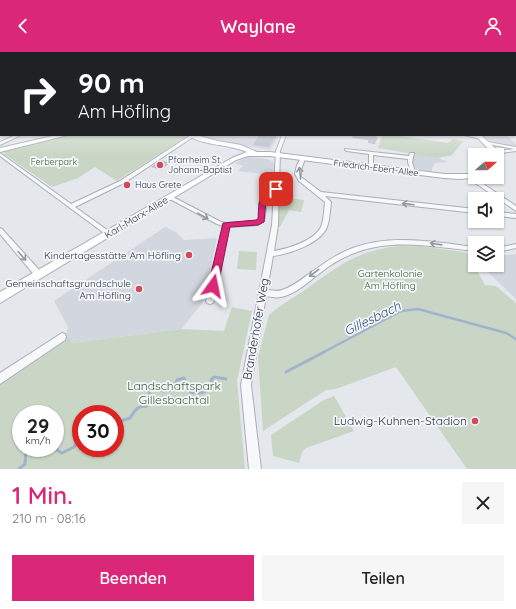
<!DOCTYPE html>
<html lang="de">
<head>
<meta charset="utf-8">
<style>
  body { margin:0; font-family:Quicksand,sans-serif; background:#f6f6f6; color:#222; height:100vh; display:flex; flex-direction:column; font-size:15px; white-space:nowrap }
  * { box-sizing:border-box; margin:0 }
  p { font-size:13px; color:#767676 }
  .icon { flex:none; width:22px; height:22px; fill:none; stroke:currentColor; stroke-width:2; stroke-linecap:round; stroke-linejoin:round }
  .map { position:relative; height:417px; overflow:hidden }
  .drawer { display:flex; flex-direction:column; background:#fff; flex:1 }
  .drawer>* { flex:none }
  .guide { position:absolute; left:0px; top:0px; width:516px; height:84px; box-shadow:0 1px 3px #0004; background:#202124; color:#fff; overflow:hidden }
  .needle { width:26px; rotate:70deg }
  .tools { position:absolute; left:468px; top:96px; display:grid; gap:8px }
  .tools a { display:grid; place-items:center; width:36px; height:36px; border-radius:0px; background:#fff; box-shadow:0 1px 3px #0004; font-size:20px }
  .speed { position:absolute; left:12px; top:353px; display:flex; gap:8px; font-size:20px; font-weight:700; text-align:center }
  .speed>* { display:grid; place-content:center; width:52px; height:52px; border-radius:50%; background:#fff; box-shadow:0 1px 3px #0004; line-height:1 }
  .speed small { font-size:10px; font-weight:400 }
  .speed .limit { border:6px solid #d22; background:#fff; color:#111 }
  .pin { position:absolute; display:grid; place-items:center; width:34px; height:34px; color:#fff; margin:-17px; border-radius:8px; box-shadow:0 2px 6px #0006 }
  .me { position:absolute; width:44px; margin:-22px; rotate:12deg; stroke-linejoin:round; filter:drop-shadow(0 0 3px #0008) }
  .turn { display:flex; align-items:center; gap:14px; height:84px; padding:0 12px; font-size:18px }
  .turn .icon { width:52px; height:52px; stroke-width:2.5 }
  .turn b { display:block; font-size:28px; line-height:34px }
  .round { display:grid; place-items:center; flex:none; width:42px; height:42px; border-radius:0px; background:#f6f6f6 }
  .headline { display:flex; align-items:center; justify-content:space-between; height:68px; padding:0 12px }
  h1 { font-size:24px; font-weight:600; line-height:30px; color:#db2777 }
  .primary-button { display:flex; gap:8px; margin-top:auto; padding:8px 12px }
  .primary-button a { flex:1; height:46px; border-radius:0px; background:#db2777; color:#fff; font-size:16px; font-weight:600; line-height:46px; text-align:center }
  .primary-button a+a { background:#f6f6f6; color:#222 }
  header { display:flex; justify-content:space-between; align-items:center; height:52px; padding:0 12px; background:#db2777; color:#fff; font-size:18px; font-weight:600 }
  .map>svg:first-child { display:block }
  .built { fill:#d2d6de }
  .green { fill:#c9d6c5; fill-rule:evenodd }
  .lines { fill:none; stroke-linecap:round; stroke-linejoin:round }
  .stream-far1 { stroke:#9fb4cc; stroke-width:2.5 }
  .stream { stroke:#9fb4cc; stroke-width:3 }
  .building { fill:#bbc0ca }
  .street-casing { stroke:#a9aeb7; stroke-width:2 }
  .secondary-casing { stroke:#a9aeb7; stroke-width:2 }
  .street { fill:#f7f8fa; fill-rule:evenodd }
  .secondary { fill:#fff; fill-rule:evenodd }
  .rail { stroke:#7d8696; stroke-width:1; stroke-dasharray:1 2; stroke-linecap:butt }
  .oneway { stroke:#9196a0 }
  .route { fill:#db2777; stroke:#8e194d }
  .poi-dot { fill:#d1495b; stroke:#f4f6f9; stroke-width:1.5 }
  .labels { text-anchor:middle; stroke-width:3.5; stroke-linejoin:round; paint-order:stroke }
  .far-poi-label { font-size:9px; fill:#2b3445; stroke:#f4f6f9; text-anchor:start }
  .far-park-label { font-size:9px; fill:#3f6138; stroke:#f4f6f9 }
  .far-street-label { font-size:9px; fill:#2b3445; stroke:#f4f6f9 }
  .street-label { font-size:10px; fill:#2b3445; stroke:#f4f6f9 }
  .poi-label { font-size:10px; fill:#2b3445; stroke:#f4f6f9; text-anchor:end }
  .park-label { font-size:10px; fill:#3f6138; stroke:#f4f6f9 }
  .near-street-label { font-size:12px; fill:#2b3445; stroke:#f4f6f9 }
  .near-park-label { font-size:12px; fill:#3f6138; stroke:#f4f6f9 }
  .near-poi-label { font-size:12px; fill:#2b3445; stroke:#f4f6f9; text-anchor:end }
  .near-water-label { font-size:13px; font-style:italic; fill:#34527a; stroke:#f4f6f9 }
</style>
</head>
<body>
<header><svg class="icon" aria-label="back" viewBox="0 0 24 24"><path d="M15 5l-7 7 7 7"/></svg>Waylane<svg class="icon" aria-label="person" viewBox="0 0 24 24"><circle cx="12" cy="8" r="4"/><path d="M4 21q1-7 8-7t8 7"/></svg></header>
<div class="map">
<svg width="516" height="417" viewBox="0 0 516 417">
  <rect width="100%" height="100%" fill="#e4e7ec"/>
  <g class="built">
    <polygon points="199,83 280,83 270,98 226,91"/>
    <polygon points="483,83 506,83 516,92 516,95 490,89"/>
    <polygon points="414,101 438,106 447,110 435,111 432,116 432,119 413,117 411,110"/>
    <polygon points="248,105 268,107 272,109 274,112 273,123 238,119 243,114 235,111"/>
    <polygon points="165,175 176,180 184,188 217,186 203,250 181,277 71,291 66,284 68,275 54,249"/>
    <polygon points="516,202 516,247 488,220 484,213 497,213 497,204"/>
  </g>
  <g class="green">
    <polygon points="68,83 184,83 186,85 117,129 95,115 78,126 52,135 4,102 5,99"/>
    <polygon points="382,83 392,83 448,91 453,87 463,89 452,103 438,106 378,96"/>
    <polygon points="279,145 304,148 301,160 289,158 280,175 276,175"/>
    <path d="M398,194H419L464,200L468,202L485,233L496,234L516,251V417H467L396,315L336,337L326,338L263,379L258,305L269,263C279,254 291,247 302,240C338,215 352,200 398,194Z"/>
    <polygon points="239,199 257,200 256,218 237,217"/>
    <path d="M232,255L252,259L237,329L245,417H0V331L66,284L72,291L181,277L224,279ZM21,362H55V396H21ZM81,362H115V396H81Z"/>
    <polygon points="334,344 354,379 306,396 302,400 299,411 273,404 271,383 324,348"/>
  </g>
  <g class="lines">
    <polyline class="stream-far1" points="322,301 401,259 418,257 506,281 516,287"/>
    <g class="stream">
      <polyline points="286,320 324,300"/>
      <path d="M115,368L121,369L130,366C135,358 137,354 147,354L150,348L149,337L155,334L163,339L173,338L177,328L184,326L190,340C200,342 206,341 213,333L211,328L214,325L226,327"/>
      <polyline points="55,390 57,398 62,401 74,395 81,383"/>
      <polyline points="19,417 25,412 26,396"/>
    </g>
  </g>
  <g class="building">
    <polygon points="259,83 277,83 269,95 253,93"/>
    <polygon points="353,83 376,83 375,84 378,85 375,92 368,91 368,88 352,86"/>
    <polygon points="161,108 170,111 161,118 151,115"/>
  </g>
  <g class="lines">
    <g class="street-casing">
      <g id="street">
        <rect x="515" y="58" width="1" height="2"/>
        <rect x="0" y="61" width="1" height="2"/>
        <rect x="0" y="77" width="1" height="3"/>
        <polygon points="16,83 21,83 0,93 0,90"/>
        <polygon points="191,83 196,83 124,131 75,155 110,180 111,182 108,184 0,104 0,101 71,152 120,129"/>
        <path d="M282,83H286L280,99L278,173L274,199C287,197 314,189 321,175C324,168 324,158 325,150L299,129L295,122L297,113L301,106H303L305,107L301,118V125L321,140L475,157V161L325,144L331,150C330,158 330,167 327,175C320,192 289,202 273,204L267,238C272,238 278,240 282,238C295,234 305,224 316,217C327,209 338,202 350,197C390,181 434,190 475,195V199C436,195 395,186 357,200C343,205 331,212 320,221C308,230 296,242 281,245C277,246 271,245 266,244L251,333L261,417H249L241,333L272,173L274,140L268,142V144L264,169L258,173L229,175L214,249L213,251L210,252L207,251L206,249L223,174L217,172L166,145L167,144H171L221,170L226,171L256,169L259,167L263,141L274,136L276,99Z"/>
        <polygon points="464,83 472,83 483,86 481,87"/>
        <polygon points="483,89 516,95 516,99 494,102 494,100 514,97 483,91"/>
        <polygon points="345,97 409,104 410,101 414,101 412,110 415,120 413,121 411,120 408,110 408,107 373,103 373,115 369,116 369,102 347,99 345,98"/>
        <polygon points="470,123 516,154 516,159 468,126 468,124"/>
        <polygon points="497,160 516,162 516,166 497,164"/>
        <polygon points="0,176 2,177 42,221 43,223 42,225 36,225 0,182"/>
        <polygon points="516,192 516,196 497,200 497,196"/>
        <polygon points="62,281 65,282 66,285 65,288 0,332 0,321"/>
      </g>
    </g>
    <g class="secondary-casing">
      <g id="secondary">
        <polygon points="57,83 68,83 0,100 0,96"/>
        <path d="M187,83H196L218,89L241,93L257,100H270L444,122H475V125H478L460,127L444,126L270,104H248L236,108L0,251V240L232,106L247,100C229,92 204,94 187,83Z"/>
        <polygon points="475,83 481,83 496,97 500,103 499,104 494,103"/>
      </g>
    </g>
    <use href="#street" class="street"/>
    <use href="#secondary" class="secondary"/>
    <polyline class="rail" points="514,83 516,85"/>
  </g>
  <defs><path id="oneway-shaft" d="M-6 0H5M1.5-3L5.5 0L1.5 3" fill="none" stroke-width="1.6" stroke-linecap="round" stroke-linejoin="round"/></defs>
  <g class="oneway">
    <use href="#oneway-shaft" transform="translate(300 121) rotate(-96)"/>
    <use href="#oneway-shaft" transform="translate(408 152) rotate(-173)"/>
    <use href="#oneway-shaft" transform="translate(203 164) rotate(29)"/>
    <use href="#oneway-shaft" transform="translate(436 192) rotate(-172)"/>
    <use href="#oneway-shaft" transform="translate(22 204) rotate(48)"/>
    <use href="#oneway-shaft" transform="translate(314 221) rotate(143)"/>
  </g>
  <linearGradient id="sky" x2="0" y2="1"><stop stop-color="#8bb4dd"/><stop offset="0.44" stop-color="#f3f4f6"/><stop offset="1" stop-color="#f3f4f6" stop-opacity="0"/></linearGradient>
  <rect width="516" height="103" fill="url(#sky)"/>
  <path class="route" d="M276,135L279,137L269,142L266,148L264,170L258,173L230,175L218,234L216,236H210L208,234L223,171L256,168L258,167C259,150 257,141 276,135Z"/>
  <g class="poi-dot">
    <circle cx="160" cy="113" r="4"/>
    <circle cx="127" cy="133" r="4"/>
    <circle cx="189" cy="203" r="4"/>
    <circle cx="139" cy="237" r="4"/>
    <circle cx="475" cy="369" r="4"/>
  </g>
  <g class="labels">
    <g class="far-poi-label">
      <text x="168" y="111">Pfarrheim St.<tspan x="168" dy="10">Johann-Baptist</tspan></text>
      <text x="135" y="136">Haus Grete</text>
    </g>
    <g class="far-park-label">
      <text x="54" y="113">Ferberpark</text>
    </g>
    <g class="far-street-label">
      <text transform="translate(376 116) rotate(7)" y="3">Friedrich-Ebert-Allee</text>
    </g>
    <g class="street-label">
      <text transform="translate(136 165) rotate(-31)" y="4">Karl-Marx-Allee</text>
    </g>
    <g class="poi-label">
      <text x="181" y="207">Kindertagesstätte Am Höfling</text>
      <text x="131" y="235">Gemeinschaftsgrundschule<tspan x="131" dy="12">Am Höfling</tspan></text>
    </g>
    <g class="park-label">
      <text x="390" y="225">Gartenkolonie<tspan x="390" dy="12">Am Höfling</tspan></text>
    </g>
    <g class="near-street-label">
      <text transform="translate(256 277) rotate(-80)" y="4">Branderhofer Weg</text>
    </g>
    <g class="near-park-label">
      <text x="174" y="338">Landschaftspark<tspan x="174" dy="14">Gillesbachtal</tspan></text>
    </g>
    <g class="near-poi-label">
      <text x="467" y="373">Ludwig-Kuhnen-Stadion</text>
    </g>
    <g class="near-water-label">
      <text transform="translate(372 266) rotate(-26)" y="5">Gillesbach</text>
    </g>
  </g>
</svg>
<div class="tools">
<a><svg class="needle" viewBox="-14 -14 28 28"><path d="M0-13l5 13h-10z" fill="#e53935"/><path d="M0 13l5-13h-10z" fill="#767676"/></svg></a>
<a><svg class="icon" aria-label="sound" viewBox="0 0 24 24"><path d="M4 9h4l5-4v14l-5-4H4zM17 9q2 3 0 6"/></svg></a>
<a><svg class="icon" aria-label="layers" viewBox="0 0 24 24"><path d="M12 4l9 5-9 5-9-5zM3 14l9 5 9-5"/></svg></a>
</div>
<div class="speed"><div>29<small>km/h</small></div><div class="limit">30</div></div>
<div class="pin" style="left:276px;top:137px;background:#d93025"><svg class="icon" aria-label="arrive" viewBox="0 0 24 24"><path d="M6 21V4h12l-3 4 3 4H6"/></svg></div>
<svg class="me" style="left:213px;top:234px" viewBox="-20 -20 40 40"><path d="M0-17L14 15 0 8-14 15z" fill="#db2777" stroke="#fff" stroke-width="4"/></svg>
<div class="guide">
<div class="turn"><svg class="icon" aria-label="right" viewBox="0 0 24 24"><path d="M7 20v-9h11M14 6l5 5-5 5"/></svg><div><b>90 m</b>Am Höfling</div></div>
</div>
</div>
<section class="drawer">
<div class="headline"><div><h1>1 Min.</h1><p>210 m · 08:16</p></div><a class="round"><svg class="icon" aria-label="close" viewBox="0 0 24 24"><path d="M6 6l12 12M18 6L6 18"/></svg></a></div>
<div class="primary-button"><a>Beenden</a><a>Teilen</a></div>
</section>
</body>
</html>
